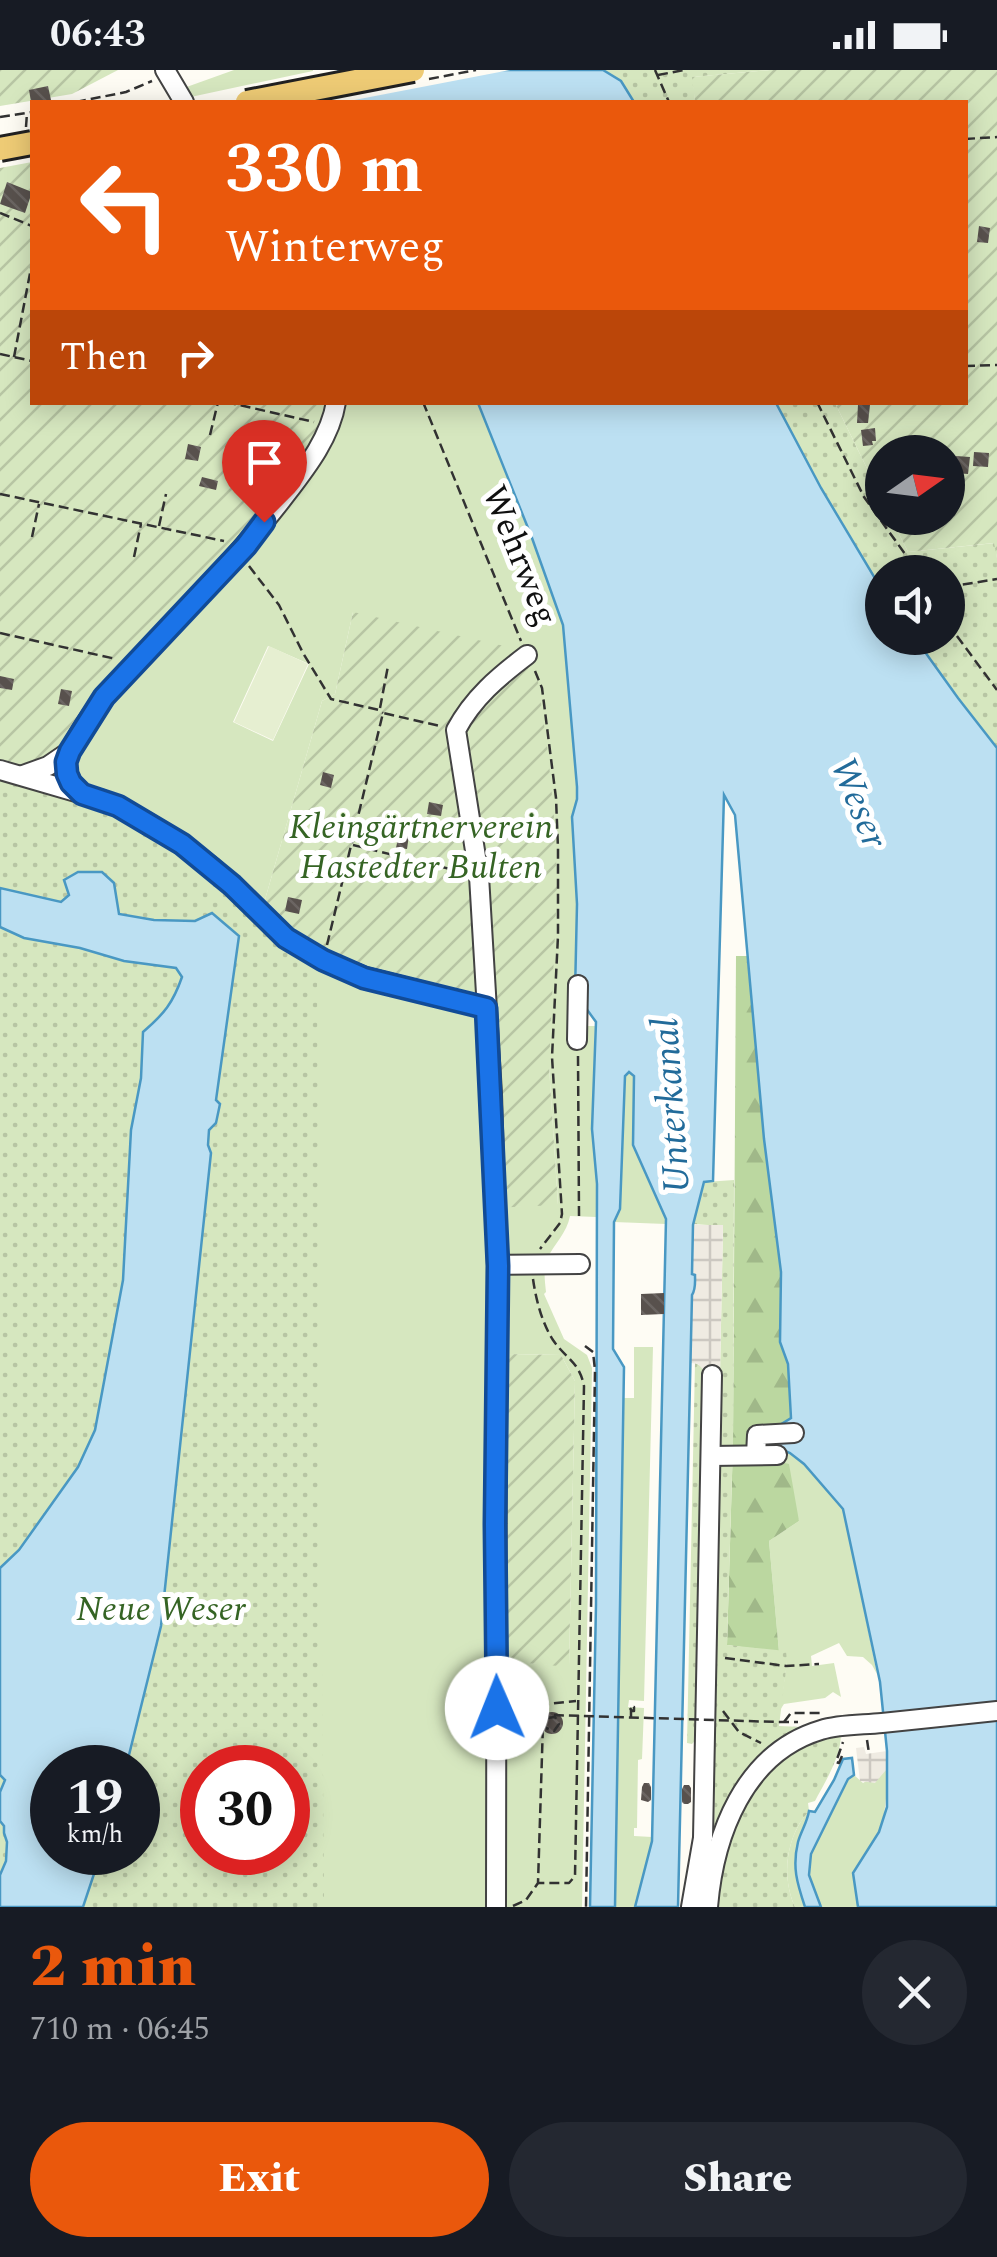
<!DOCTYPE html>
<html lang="en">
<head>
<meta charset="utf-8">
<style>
  body { margin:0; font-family:Spectral,serif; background:#242831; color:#f1f3f6; height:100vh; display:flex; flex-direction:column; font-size:38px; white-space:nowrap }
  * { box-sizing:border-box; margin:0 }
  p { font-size:32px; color:#9ea1a6 }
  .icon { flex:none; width:55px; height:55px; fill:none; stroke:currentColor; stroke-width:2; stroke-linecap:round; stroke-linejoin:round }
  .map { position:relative; height:1837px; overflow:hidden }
  .details { display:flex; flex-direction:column; background:#171b24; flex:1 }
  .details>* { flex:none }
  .banner { position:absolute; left:30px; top:30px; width:938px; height:305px; border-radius:0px; box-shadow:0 5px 25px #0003; background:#ea580c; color:#fff; overflow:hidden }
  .needle { width:65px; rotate:76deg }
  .buttons { position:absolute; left:865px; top:365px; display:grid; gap:20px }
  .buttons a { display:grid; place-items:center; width:100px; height:100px; border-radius:50%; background:#171b24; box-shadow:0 5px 25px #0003; font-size:50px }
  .speed { position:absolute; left:30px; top:1675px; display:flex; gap:20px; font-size:50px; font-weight:700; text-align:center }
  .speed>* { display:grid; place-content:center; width:130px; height:130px; border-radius:50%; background:#171b24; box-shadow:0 5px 25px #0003; line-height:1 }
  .speed small { font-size:25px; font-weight:400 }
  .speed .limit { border:15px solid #d22; background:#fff; color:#111 }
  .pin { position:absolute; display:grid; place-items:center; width:85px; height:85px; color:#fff; margin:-102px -42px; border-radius:50% 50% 50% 0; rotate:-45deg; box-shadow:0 0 10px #0007 }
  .pin .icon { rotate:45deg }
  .me { position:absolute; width:110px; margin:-55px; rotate:359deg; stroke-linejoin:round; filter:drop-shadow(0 0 8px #0008) }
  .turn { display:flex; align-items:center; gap:35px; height:210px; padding:0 30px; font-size:45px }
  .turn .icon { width:130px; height:130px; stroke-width:2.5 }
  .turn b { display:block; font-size:70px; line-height:85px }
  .then { display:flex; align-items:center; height:95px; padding:0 30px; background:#0003; gap:20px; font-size:38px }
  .round { display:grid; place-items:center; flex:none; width:105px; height:105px; border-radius:52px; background:#242831 }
  .head { display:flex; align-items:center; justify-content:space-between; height:170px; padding:0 30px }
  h1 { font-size:60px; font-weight:800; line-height:75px; color:#ea580c }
  .button { display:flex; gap:20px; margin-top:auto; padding:20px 30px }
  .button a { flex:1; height:115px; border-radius:60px; background:#ea580c; color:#fff; font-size:40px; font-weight:800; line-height:115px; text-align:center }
  .button a+a { background:#242831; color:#f1f3f6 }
  .status { display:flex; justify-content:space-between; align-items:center; height:70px; padding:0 50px; background:#171b24; direction:ltr }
  .status svg { height:28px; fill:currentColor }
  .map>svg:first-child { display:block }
  .grass { fill:#d6e7bf; fill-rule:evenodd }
  .forest { fill:url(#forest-firs) }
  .park { fill:url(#park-dots); fill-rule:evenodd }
  .garden { fill:url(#garden-furrows) }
  .pitch { fill:#e6efd1 }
  .plaza { fill:url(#plaza-grid) }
  .water { fill:#bce0f2; stroke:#4998c3; stroke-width:2.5 }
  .pier { fill:#fefcf4 }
  .building { fill:url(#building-back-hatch) }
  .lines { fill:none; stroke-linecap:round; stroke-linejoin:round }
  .minor-casing { stroke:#434343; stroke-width:22 }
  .path { stroke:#323232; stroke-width:2.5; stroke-dasharray:10 5; stroke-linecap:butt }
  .minor { stroke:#fff; stroke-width:18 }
  .major-bridge-casing { stroke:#212121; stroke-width:28; stroke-linecap:butt }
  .path-bridge { stroke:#323232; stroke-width:2.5; stroke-dasharray:10 5; stroke-linecap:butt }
  .major-bridge { stroke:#eecb75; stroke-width:22 }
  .route-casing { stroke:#114b97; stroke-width:25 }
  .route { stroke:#1a73e8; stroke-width:18 }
  .labels { text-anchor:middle; stroke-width:10; stroke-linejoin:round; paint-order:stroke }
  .street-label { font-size:35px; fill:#101010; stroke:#fff }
  .park-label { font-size:35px; font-style:italic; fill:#356424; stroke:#fff }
  .water-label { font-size:38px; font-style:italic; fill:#226b9a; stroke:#fff }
</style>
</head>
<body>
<div class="status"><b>06:43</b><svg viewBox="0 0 49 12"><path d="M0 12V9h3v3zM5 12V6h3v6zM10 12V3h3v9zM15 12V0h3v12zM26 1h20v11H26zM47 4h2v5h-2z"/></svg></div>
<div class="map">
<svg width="997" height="1837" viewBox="0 0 997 1837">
  <defs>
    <pattern id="forest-firs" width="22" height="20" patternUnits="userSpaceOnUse" patternTransform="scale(2.5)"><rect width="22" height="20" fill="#bbd7a0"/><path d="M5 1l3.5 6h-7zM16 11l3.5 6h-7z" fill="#a0b889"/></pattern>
    <pattern id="park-dots" width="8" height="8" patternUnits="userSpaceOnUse" patternTransform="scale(2.5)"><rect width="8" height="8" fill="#d6e7bf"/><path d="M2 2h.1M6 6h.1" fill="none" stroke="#b7c5a3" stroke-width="1.8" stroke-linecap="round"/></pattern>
    <pattern id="garden-furrows" width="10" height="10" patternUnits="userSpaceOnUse" patternTransform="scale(2.5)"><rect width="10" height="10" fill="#d6e7bf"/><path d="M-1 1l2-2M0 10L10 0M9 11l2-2" fill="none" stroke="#b7c5a3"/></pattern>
    <pattern id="plaza-grid" width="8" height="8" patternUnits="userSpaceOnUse" patternTransform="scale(2.5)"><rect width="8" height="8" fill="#efebe2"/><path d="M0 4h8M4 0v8" fill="none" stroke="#ccc8c1"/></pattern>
    <pattern id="building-back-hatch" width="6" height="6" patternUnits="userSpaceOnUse" patternTransform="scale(2.5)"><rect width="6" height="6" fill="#58514d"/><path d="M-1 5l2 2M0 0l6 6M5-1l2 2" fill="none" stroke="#6b6562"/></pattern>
  </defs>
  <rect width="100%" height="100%" fill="#fefcf4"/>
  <g class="grass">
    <polygon points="234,0 313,0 313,1 186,28 181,19"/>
    <path d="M342,333H478L532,468L563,555L568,598L577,729L572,747L584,963L588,956H595L592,1059L597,1114L596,1147L570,1146C567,1163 554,1174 547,1189C543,1199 545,1212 546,1222L544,1224L564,1269L587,1285L592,1298L582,1837H501L504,1591L569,1596L575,1311L561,1285L503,1284L501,1137L558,1134L549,997L353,542L335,624L322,631L262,840L84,718L72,706L74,683L86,661ZM268,576L309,594L273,671L233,652Z"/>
    <path d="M268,864L299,889L376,920L438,934L480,948L487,1050L492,1837H83L138,1782V1698ZM202,1698H288V1782H202Z"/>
    <polygon points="630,1002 634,1006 633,1075 665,1144 666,1154 614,1152 620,1139 625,1006"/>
    <polygon points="634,1277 653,1277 644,1631 629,1630 628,1637 644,1638 642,1689 638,1690 637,1758 634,1758 634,1766 652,1767 652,1771 635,1837 615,1837 623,1328 634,1328"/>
    <polygon points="774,1376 790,1383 804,1394 843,1439 877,1604 872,1595 863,1587 847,1586 839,1573 811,1586 812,1596 834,1593 841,1627 833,1622 825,1628 784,1634 780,1640 787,1592 779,1582 769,1471 799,1451 772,1390"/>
    <path d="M887,1694C887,1743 885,1764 853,1803L858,1837H821L809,1805L811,1784L848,1709L854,1705L863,1713L886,1700Z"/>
    <path d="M809,1741C807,1753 801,1761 798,1772C792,1797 797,1813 805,1837H795C781,1806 786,1766 809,1741Z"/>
  </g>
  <polygon class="forest" points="736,886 747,886 764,1069 781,1202 780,1271 788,1294 791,1349 775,1358 772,1390 789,1394 799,1451 769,1471 779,1582 727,1575 733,1372"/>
  <g class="park">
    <polygon points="603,0 770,0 693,7 695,32 634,32 621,11"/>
    <polygon points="776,333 835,333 882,429 882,448 891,448 908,482 995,473 997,488 997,678 958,628 915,568 948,568 948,502 882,502 882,520 821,418"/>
    <path d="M0,707L113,741L172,775L202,798L300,890L317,896L324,1837H0ZM52,1698H138V1782H52ZM202,1698H288V1782H202Z"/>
    <path d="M734,1110L733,1372L727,1575L786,1581L787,1592L779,1656L802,1657L798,1660L806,1676L841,1664C841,1687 825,1712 815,1731L808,1733L809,1741C786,1766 781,1806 795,1837H700L714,1767L715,1672L712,1667L699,1666L692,1674L687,1673L695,1293L720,1305L723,1156L693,1154L705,1112Z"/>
  </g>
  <g class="garden">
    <polygon points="0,0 118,0 72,24 0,36"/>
    <polygon points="771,0 997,0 997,488 994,473 908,482 891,448 948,448 948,382 882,382 882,429 835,333 965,332 965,32 695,32 692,7"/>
    <polygon points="32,92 32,332 332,333 314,375 243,471 66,675 33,699 0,695 0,98"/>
    <polygon points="353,542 513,578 538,611 548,683 555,758 557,818 549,996 558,1135 492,1138 490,936 366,902 290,863 262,840 322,631 335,624"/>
    <polygon points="503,1284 561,1285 575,1311 569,1597 504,1591"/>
  </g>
  <polygon class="pitch" points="269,576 308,594 273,670 234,652"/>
  <g class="plaza">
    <polygon points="693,1155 723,1155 720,1305 708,1305 698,1294 691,1293 692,1224 694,1221 695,1209 695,1205 692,1205"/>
    <polygon points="864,1677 866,1684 887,1681 886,1700 875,1713 860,1711 856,1678"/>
  </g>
  <g class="water">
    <polygon points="338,0 603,0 621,11 634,32 350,32 346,26"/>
    <path d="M478,333H776L821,418L882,520V568H915L958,628L997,678V1837H858L853,1803L879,1762L887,1737V1681L880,1612L843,1439L804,1394L790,1383L774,1376L775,1358L791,1348L788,1294L780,1272L781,1202L764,1069L735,745L724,725L713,1111L704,1112L693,1155L692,1204L695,1205C695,1212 696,1219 692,1225L678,1837H635L652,1771L666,1149L633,1075L634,1006L629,1002L625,1006L620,1139L614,1152L613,1279L624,1297L615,1837H590L596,1534L597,1114L592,1059L596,952L575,923L577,834L572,747L577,729V717L563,555L532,468Z"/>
    <path d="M78,802H102L114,813L119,844L154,850L195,851L212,843L239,866L216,1030L220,1034L216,1053L209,1060L208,1075L211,1083L161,1556L126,1697L52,1698V1782L101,1783L83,1837H0V1805L6,1791L7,1772L4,1763V1756L0,1751V1722L5,1710L0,1705V1498L19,1480L78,1397L95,1360L123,1210L131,1060L141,1008L143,962C164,944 173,933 182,907L176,898L124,891L80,878L24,868L0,857V818L61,832L69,825L64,810Z"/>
    <path d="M852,1688L854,1705L848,1709L811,1784L809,1805L821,1837H805C797,1813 792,1797 798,1772C801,1761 807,1753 809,1741L815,1742L834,1710L843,1689Z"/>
  </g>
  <polygon class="pier" points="353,0 510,0 344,32 334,4"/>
  <g class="building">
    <polygon points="48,16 51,30 31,32 29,20"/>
    <polygon points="7,112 32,122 25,143 0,134"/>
    <polygon points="979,156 990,158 988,173 977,172"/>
    <polygon points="858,335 870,335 868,353 857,353"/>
    <polygon points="875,358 876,371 872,371 873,375 863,376 861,360"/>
    <polygon points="188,374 201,377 198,391 185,389"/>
    <polygon points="974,382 989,383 988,397 973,396"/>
    <polygon points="956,386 970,387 968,404 954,403"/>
    <polygon points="202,407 218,411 216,420 199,416"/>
    <polygon points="0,606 14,609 12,620 0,618"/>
    <polygon points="61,619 72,621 69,636 58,634"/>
    <polygon points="323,702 334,705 331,718 320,715"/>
    <polygon points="429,732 443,735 441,746 427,744"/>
    <polygon points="399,763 409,765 407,779 396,778"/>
    <polygon points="288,827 302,830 299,844 285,841"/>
    <polygon points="664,1223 664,1244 641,1245 641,1224"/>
    <circle cx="552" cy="1653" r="11"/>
    <polygon points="644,1713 649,1713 651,1717 651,1730 648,1732 641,1730 642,1717"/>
    <polygon points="684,1715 689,1715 691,1718 691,1732 688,1734 684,1734 682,1732 682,1719"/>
  </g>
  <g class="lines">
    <g class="minor-casing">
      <g id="minor">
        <polyline points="165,0 184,32"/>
        <polyline points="0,700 100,729 118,736 145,751 181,773 212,797 286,868 323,890 365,907 487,938"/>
        <polyline points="23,705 48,696 70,681"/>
        <path d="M81,723C75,717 69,711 67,702C63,681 92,645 104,627C164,563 226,501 280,432C302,403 330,370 336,332"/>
        <polyline points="577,970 578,915"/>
        <polyline points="497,1195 580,1194"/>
        <polyline points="756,1385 757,1365 794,1363"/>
        <polyline points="711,1386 777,1385"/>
        <path d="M496,1837L497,1195L492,1024L479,806L456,660C473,628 498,607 527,585"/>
        <polyline points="691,1837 703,1768 712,1305"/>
        <path d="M708,1837C714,1765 744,1683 821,1660C840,1654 862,1655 882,1653C920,1649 959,1645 997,1641"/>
      </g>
    </g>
    <g class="path">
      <polyline points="655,0 669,32"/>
      <polyline points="658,5 684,0"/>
      <polyline points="429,9 476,0"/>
      <polyline points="76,32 126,22 152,11"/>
      <polyline points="0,47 32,42"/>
      <polyline points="26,57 27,43"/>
      <polyline points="965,69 997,67"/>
      <polyline points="0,143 32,156"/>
      <polyline points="32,143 32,145"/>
      <polyline points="0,284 32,291"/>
      <polyline points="14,287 32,193"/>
      <polyline points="965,296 997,295"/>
      <polyline points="226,332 314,352"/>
      <polyline points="423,332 521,571"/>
      <polyline points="817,332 864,427 918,502"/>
      <polyline points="707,334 710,332"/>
      <polyline points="210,365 218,332"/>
      <polyline points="0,424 224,471"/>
      <polyline points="159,456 166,424"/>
      <polyline points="32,467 39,434"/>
      <polyline points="134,487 141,454"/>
      <polyline points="249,496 279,535 303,583 331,629 379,640 383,643"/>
      <polyline points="948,517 997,509"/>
      <polyline points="948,554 997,620"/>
      <polyline points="0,563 116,589"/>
      <polyline points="535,601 542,618 556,728 558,778 558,866 552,987 562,1144 560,1153 540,1179"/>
      <polyline points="380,638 388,596"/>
      <polyline points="353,775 462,802"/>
      <polyline points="327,875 383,643 440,656"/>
      <polyline points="578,986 579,1146"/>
      <path d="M533,1209C536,1230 542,1253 553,1270C566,1289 579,1291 584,1316L575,1806L569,1813H538"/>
      <polyline points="585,1276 593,1282 595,1300 586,1837"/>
      <polyline points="725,1588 786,1596 819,1594"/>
      <polyline points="510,1637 528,1636 537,1638 547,1634 576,1631"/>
      <polyline points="630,1638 632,1641 634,1641 634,1637 631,1637 631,1639"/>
      <polyline points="538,1640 546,1648 544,1653 546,1658 554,1661 559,1654 555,1647 547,1648"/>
      <polyline points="723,1641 739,1662 761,1673"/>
      <polyline points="631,1648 631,1644"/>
      <polyline points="779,1652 798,1652"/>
      <polyline points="784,1652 791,1643 820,1643"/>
      <polyline points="867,1670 869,1683"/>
      <polyline points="842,1686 839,1693 836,1692 843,1672"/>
      <polyline points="513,1836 526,1830 538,1813 543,1653"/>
    </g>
    <use href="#minor" class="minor"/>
    <g class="major-bridge-casing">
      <g id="major-bridge">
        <polyline points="247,32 413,0"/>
        <polyline points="0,79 32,73"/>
      </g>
    </g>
    <g class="path-bridge">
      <polyline points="631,1644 631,1639"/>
      <polyline points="543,1653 546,1647 551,1645 779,1652"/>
    </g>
    <use href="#major-bridge" class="major-bridge"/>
  </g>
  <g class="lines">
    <g class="route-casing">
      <polyline id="route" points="264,452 246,476 104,627 70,681 66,692 67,704 71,713 82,724 118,736 182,774 232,815 286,868 323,890 364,908 486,938 498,1196 495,1454 497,1638"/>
    </g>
    <use href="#route" class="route"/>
  </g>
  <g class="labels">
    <g class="street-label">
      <text transform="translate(521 485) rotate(68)" y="12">Wehrweg</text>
    </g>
    <g class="park-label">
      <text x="421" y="768">Kleingärtnerverein<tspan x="421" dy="40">Hastedter Bulten</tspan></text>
      <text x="161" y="1550">Neue Weser</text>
    </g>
    <g class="water-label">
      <text transform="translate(860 732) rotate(68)" y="13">Weser</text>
      <text transform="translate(670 1036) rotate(-94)" y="13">Unterkanal</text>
    </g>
  </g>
</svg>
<div class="buttons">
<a><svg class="needle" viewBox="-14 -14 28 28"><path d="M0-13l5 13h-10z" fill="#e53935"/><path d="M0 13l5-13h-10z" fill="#9ea1a6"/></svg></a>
<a><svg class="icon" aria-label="sound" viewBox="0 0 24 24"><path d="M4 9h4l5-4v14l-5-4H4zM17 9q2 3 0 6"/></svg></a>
</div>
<div class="speed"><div>19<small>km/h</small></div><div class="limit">30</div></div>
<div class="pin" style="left:264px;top:452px;background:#d93025"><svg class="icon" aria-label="arrive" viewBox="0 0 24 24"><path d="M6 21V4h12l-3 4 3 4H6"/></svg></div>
<svg class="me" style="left:497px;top:1638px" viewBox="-20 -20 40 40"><circle r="19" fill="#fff"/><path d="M0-13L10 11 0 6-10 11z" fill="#1a73e8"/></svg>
<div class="banner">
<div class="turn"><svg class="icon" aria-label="left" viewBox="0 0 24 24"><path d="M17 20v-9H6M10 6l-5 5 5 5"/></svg><div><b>330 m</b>Winterweg</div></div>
<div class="then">Then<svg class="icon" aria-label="right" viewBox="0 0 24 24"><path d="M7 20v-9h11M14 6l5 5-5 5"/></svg></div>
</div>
</div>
<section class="details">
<div class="head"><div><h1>2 min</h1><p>710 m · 06:45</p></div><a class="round"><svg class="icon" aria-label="close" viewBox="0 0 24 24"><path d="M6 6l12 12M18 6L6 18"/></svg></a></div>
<div class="button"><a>Exit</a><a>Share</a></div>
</section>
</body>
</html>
